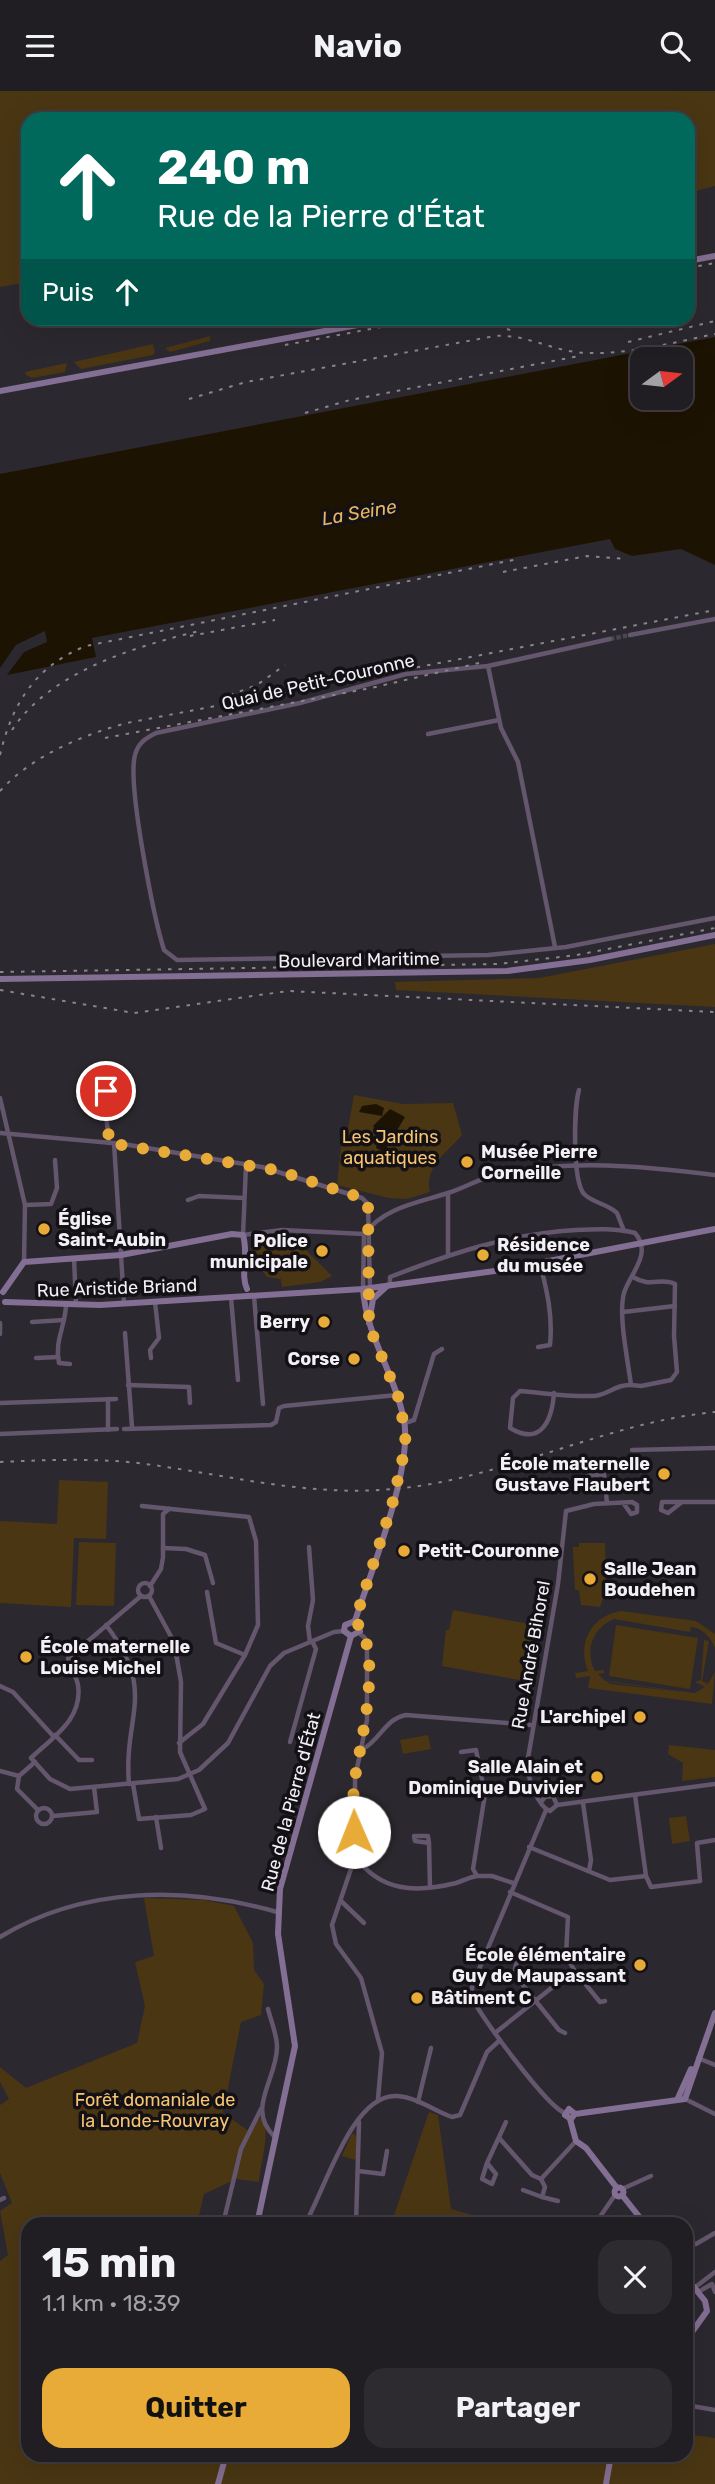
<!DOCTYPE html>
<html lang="fr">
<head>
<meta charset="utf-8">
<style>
  body { margin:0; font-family:Rubik,sans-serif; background:#2d2b30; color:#f1f3f6; height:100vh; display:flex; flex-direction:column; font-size:26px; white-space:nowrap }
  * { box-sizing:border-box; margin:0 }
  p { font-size:23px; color:#a2a2a6 }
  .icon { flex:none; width:38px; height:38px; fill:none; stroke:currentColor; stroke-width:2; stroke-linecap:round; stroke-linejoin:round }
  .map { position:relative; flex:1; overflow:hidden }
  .drawer { position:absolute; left:21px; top:2126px; width:672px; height:245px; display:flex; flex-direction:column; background:#211e23; border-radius:21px; box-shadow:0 7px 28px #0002,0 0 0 2px #3e3c41 }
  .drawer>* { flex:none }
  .banner { position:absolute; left:21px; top:21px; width:674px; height:214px; border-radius:21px; box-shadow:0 7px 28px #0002,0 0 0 2px #3e3c41; background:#00695c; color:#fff; overflow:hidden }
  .needle { width:46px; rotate:75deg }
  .controls { position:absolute; left:630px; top:256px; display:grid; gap:14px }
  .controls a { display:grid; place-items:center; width:63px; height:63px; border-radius:14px; background:#211e23; box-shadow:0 7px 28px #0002,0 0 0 2px #3e3c41; font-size:35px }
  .pin { position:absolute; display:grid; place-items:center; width:60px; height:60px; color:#fff; margin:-30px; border:4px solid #fff; border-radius:50%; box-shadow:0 2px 7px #0007 }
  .me { position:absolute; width:77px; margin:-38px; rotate:359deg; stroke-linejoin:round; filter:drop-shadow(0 0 5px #0008) }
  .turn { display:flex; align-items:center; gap:24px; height:147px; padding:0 21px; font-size:32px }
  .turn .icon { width:91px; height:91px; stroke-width:2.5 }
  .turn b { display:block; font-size:49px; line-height:60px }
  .then { display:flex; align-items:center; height:66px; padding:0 21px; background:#0003; gap:14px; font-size:26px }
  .round { display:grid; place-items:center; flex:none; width:74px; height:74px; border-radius:21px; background:#2d2b30 }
  .summary { display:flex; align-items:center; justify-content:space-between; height:119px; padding:0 21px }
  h1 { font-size:42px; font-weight:700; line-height:52px }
  .primary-button { display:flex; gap:14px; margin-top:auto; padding:14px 21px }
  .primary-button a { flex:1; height:80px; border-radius:21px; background:#e8ab37; color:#111; font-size:28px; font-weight:700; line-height:80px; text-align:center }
  .primary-button a+a { background:#2d2b30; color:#f1f3f6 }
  header { display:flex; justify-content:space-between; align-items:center; height:91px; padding:0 21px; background:#211e23; font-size:32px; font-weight:700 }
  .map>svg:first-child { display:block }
  .green { fill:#4a3613; fill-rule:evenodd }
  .water { fill:#1d1303; fill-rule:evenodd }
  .pier { fill:#2c282f }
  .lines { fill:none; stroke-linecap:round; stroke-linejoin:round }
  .street-tunnel { stroke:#4a464d; stroke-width:4.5; stroke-dasharray:4.5 2; stroke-linecap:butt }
  .street { stroke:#63566d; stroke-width:4.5 }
  .secondary { stroke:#836f93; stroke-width:6 }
  .rail { stroke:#89858b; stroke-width:2; stroke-dasharray:3.5 7; stroke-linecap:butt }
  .route { stroke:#e8ab37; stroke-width:12; stroke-dasharray:0 21.6 }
  .poi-dot { fill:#e8ab37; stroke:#131115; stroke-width:2.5 }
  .labels { text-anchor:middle; stroke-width:7; stroke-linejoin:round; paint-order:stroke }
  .street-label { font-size:18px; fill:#f3f0f5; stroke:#131115 }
  .park-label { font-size:18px; fill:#f7c571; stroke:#131115 }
  .poi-label { font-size:18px; font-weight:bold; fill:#f3f0f5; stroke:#131115; text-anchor:start }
  .water-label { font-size:19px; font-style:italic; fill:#e7b662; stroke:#131115 }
</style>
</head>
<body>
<header><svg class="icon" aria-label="menu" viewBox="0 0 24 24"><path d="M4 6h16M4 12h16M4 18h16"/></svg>Navio<svg class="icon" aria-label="search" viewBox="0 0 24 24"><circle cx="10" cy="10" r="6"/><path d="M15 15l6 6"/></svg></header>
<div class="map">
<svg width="715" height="2393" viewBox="0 0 715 2393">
  <rect width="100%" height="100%" fill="#2c282f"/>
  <g class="green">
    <polygon points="0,0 715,0 715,95 688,102 688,28 28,28 28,191 0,196"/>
    <polygon points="210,245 210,250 170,261 165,257"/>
    <polygon points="153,253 155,262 153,264 81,278 74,271"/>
    <polygon points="67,272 65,281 32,287 26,284 25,281"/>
    <polygon points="715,853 715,916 396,899 395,891 539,887"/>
    <path d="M354,1004L403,1013L453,1012L462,1044C447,1062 424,1075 430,1101L407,1108L389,1107L337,1094L341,1056L346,1049Z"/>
    <polygon points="260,1147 264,1153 304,1157 332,1185 320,1191 282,1196 281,1188 267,1186 252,1165 251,1153"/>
    <polygon points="59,1389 108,1391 106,1448 74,1447 71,1516 0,1512 0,1430 57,1433"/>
    <polygon points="79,1451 116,1452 114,1515 76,1514"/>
    <polygon points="579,1452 605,1452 606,1492 622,1492 623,1504 604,1504 600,1516 581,1514 579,1499 575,1499 573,1462 573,1456 579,1456"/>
    <polygon points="453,1519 540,1535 536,1554 539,1555 530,1591 442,1575 446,1539 449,1539"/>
    <path d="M621,1520L696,1530L715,1543V1557C711,1547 703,1537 691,1536L690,1541L614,1528C593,1537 584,1559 595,1580L604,1579V1582L598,1583L605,1590L695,1602L705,1596L695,1591L701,1589L704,1549L709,1550L702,1590L708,1593L715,1581L712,1613L588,1597L590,1585L576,1587L575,1582L588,1580C577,1552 591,1525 621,1520ZM607,1591L692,1602H693L610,1593Z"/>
    <polygon points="616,1534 698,1547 690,1598 609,1585"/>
    <polygon points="428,1644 431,1658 403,1663 400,1649"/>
    <polygon points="669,1654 715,1659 715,1686 682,1690 683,1672 668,1663"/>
    <polygon points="686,1725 690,1750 672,1753 669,1727"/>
    <path d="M144,1807L204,1809L234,1815L253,1852L254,1879L264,1893L261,1924L241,1931L223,2022L250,2041L259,2027L265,2030C268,2051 261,2070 259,2091L236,2088L204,2103L197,2133H28V2364H686V2343L715,2347V2393H0V2170L8,2164L0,2120L12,2112L0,2082V2014L9,2008L0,1991V1976L26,1997L137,1952L145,1915L135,1871L154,1865Z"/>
    <polygon points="429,2021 438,2024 451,2118 506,2133 391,2133"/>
    <polygon points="352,2042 356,2045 356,2069 342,2065"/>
  </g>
  <g class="water">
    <path d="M715,246V474L681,458L632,465L615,458L610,448L92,547L96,566L7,584L24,561L44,551L43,541L16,554L0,577V383ZM642,268H681V306H642Z"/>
    <polygon points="376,1013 384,1017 382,1025 359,1021 362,1015"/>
    <polygon points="390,1018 405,1026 384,1061 376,1057 379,1044 373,1035"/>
  </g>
  <polygon class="pier" points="45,540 47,551 24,561 4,585 15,565 42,545 19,557 0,581 16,554"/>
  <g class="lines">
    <polyline class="street-tunnel" points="610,548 630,544"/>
    <g class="street">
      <polyline points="630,544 715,528"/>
      <path d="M610,548L488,575L406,583L300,612L156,642C146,647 138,652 135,664C127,693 154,827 164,859L177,869L488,864L566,856L715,827"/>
      <polyline points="488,575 501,637 518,671 555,856"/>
      <polyline points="428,643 499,629"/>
      <path d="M579,999C574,1016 572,1089 584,1103C593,1112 608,1113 617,1122L624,1140"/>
      <polyline points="0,1007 25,1114 24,1171"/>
      <polyline points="0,1042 123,1053 262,1076 362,1107 368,1113 370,1197"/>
      <polyline points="109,1052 104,1004 106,1000 112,1000"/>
      <polyline points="114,1052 124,1212"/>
      <polyline points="246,1074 243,1144 282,1139 364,1143"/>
      <polyline points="188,1109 199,1105 244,1107"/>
      <polyline points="25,1114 51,1113 57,1097 55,1069"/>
      <polyline points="448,1164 448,1102"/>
      <polyline points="74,1167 76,1214"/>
      <path d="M390,1195V1186C452,1162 509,1143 576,1139C595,1138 617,1137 635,1142C653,1163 630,1182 624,1202C618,1224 628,1270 631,1294C616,1293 608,1304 594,1305C570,1306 544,1302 520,1300L513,1307L510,1337C542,1356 552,1328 554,1302"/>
      <path d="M363,1198L364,1143C385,1116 417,1112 448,1102C465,1097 480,1087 498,1083C570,1068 642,1075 715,1084"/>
      <polyline points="254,1205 263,1313"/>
      <polyline points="231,1206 238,1289"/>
      <path d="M66,1213C66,1234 54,1250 59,1272L70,1273"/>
      <polyline points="623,1221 675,1215"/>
      <polyline points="32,1231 64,1229"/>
      <polyline points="0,1232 0,1243"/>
      <polyline points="125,1242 132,1336"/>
      <path d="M538,1256L550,1254C553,1225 547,1200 540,1172"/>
      <polyline points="36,1267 58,1266"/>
      <polyline points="151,1267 150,1259 159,1247 155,1211"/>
      <polyline points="128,1294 189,1296 190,1312"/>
      <path d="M631,1294L641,1295L671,1289L677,1281L674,1245L675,1193C661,1186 650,1197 633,1186"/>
      <polyline points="108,1308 108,1339"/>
      <polyline points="0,1312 116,1308"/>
      <polyline points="405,1332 414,1329 434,1263 442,1258"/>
      <polyline points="124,1338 271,1334 276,1331 279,1317 284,1315 397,1304"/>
      <polyline points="0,1343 117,1338"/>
      <polyline points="632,1359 715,1357"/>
      <polyline points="587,1385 604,1383 607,1412"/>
      <polyline points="682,1411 668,1422 661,1419 662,1411 715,1411"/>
      <polyline points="142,1415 249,1426 256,1450 258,1534 245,1564 203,1633 179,1652"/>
      <polyline points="309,1456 313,1509 308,1535 310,1551"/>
      <polyline points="163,1457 186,1458 205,1464 213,1492"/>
      <circle cx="145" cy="1499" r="7"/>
      <polyline points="150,1495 161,1478 163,1466 163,1423 169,1418"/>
      <polyline points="207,1501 216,1552 245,1564"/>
      <path d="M141,1505L68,1567C70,1576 76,1584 78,1594C83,1628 53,1646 31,1667L50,1688L70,1698L178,1688L199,1679L228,1652L270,1575L284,1562L334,1541L344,1540"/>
      <path d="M106,1534C158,1602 123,1623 129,1693"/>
      <path d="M359,1542L365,1547L367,1556V1629L355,1687V1765C380,1801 416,1802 456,1792C463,1790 470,1786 477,1785"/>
      <polyline points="0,1595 13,1601 54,1646"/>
      <polyline points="55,1644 79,1669 92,1669"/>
      <polyline points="290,1651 316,1558 312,1550"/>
      <path d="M363,1658C380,1649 385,1628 406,1624L531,1634"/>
      <polyline points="461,1661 476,1659 485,1703 473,1778 477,1785 492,1785 513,1792"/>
      <polyline points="35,1671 19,1685 17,1698 38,1719"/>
      <polyline points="0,1680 19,1685"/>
      <polyline points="133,1693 139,1728 191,1724 205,1718 180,1661 181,1591 174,1551 149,1505"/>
      <polyline points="635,1704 646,1785 651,1796 700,1790 697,1752 715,1749"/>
      <polyline points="542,1710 545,1706 553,1705 557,1714"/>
      <polyline points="583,1712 591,1769 589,1780"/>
      <path d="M557,1714L550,1720C538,1716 528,1688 527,1673L558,1493L566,1420L594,1413L632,1411L637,1414V1421L631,1423L624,1413"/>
      <polyline points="557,1714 715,1693"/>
      <circle cx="44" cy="1725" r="8"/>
      <path d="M546,1719L472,1895V1907C481,1926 548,2017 565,2022"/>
      <polyline points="53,1725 97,1721 94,1696"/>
      <polyline points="156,1726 161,1757"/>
      <polyline points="429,1752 415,1750 414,1745 428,1745 429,1752 430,1796"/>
      <polyline points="529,1756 610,1789 646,1785"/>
      <polyline points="355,1766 332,1834 336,1853 361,1887 382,1962 378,2008"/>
      <polyline points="510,1801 568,1826 566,1864 574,1879"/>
      <polyline points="341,1810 364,1832"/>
      <path d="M0,1846C84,1795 186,1795 277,1821"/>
      <polyline points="519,1860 515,1878 518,1888 559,1939 565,1942"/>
      <path d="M268,1918C271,1930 277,1944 277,1956C277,1989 245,2018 275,2046"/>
      <polyline points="495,1942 574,1879 600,1911 605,1910"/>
      <polyline points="698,1967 715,1974"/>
      <polyline points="685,2008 715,2023"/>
      <polyline points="418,2011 431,1957"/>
      <polyline points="500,2048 532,2084 541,2088 576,2050"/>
      <polyline points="487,2072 482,2088 492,2093 496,2083 487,2072 506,2031"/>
      <polyline points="358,2080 383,2083 387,2060"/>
      <polyline points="541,2088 545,2096 542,2106 558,2110"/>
      <polyline points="622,2098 651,2085"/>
      <polyline points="523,2099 542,2106"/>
      <polyline points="0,2109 4,2107"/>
      <polyline points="631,2130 631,2133"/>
      <polyline points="223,2133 241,2058 261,2018"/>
      <path d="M305,2133C325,2099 352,2002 397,2005C416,2006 435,2020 452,2026L460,2024L487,1961L500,1949"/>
      <polyline points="356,2133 359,2031"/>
      <polyline points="595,2133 615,2104"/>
      <polyline points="686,2144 691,2152 696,2153 715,2142"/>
      <polyline points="694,2197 715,2181"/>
      <polyline points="698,2201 712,2193 715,2201"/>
      <polyline points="686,2314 715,2319"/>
    </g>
    <g class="secondary">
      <polyline points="688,170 715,165"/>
      <polyline points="0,300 390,228"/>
      <polyline points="0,888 507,880 590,869 715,844"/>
      <path d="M3,1201L24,1171L121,1164L232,1143L243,1144C249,1164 240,1183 247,1198"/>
      <polyline points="5,1211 100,1214 363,1198 502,1179 715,1138"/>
      <polyline points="369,1232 373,1208 387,1195"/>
      <path d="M355,1530C371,1480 413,1378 404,1329C395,1283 366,1245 363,1198"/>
      <polyline points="351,1545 344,1540 345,1534 355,1530"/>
      <polyline points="351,1545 360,1540 355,1530"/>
      <polyline points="678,2007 691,1978"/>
      <polyline points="575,2023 569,2018 565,2024 571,2028 575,2023 685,2008 715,1922"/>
      <polyline points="570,2028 576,2050 586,2057 617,2097"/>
      <circle cx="619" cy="2101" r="4.5"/>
      <polyline points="622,2104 645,2133"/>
      <polyline points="257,2133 295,1955 278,1843 280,1798 351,1545"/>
      <polyline points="686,2186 705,2210 707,2220 692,2241 686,2272"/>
      <polyline points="218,2393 226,2364"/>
      <polyline points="606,2393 611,2364"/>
    </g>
    <g class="rail">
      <polyline points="688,177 715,172"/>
      <polyline points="477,228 516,241"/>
      <polyline points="628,251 715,230"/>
      <polyline points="285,254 424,228"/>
      <path d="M189,308L246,291L495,245C523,243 547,257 575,261C621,266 670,252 715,243"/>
      <polyline points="305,322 350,309 579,265"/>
      <polyline points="503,481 587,465 627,468"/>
      <polyline points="190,545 275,529"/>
      <polyline points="230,604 257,594 285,574"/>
      <path d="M12,639C50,581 134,556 199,540"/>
      <polyline points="105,647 371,597 479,572"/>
      <path d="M0,664C12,613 35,575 86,555L518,468"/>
      <path d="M0,700C32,665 82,644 127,632L715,519"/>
      <polyline points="0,881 498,873 577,864 715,837"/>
      <polyline points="0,899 134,922 288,900 715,921"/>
      <path d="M0,1371C46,1369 92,1367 138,1372C218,1382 298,1404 380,1399C495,1393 600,1332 715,1321"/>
    </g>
  </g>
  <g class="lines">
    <path class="route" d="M106,1000L109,1052L276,1079L362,1107L368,1113L369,1235L400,1310L406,1353L392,1414L355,1530C384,1558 361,1649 355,1687C352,1705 354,1724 354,1741"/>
  </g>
  <g class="poi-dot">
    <circle cx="467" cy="1071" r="7"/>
    <circle cx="44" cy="1138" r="7"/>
    <circle cx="322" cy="1160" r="7"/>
    <circle cx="483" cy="1164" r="7"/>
    <circle cx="324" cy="1231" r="7"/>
    <circle cx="354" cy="1268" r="7"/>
    <circle cx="664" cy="1383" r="7"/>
    <circle cx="404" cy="1460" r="7"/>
    <circle cx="590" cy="1488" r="7"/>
    <circle cx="26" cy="1566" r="7"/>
    <circle cx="640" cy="1626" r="7"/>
    <circle cx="597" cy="1686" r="7"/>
    <circle cx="640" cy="1874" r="7"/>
    <circle cx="417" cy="1907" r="7"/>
  </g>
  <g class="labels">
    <g class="street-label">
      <text transform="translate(318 591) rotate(-13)" y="6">Quai de Petit-Couronne</text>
      <text transform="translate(359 869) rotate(-1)" y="6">Boulevard Maritime</text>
      <text transform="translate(117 1197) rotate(-2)" y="6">Rue Aristide Briand</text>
      <text transform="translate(531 1564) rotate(-80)" y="6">Rue André Bihorel</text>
      <text transform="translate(291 1711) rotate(-75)" y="6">Rue de la Pierre d'État</text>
    </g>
    <g class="park-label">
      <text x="390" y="1052">Les Jardins<tspan x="390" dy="21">aquatiques</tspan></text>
      <text x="155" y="2015">Forêt domaniale de<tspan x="155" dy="21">la Londe-Rouvray</tspan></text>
    </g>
    <g class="poi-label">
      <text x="481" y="1067">Musée Pierre<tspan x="481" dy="21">Corneille</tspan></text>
      <text x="58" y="1134">Église<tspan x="58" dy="21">Saint-Aubin</tspan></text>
      <text x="308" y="1156" text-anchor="end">Police<tspan x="308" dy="21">municipale</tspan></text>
      <text x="497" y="1160">Résidence<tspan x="497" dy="21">du musée</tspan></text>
      <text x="310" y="1237" text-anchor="end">Berry</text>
      <text x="340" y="1274" text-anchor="end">Corse</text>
      <text x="650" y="1379" text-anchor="end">École maternelle<tspan x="650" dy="21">Gustave Flaubert</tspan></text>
      <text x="418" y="1466">Petit-Couronne</text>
      <text x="604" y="1484">Salle Jean<tspan x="604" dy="21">Boudehen</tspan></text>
      <text x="40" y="1562">École maternelle<tspan x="40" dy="21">Louise Michel</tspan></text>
      <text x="626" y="1632" text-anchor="end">L'archipel</text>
      <text x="583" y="1682" text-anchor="end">Salle Alain et<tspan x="583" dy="21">Dominique Duvivier</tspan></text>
      <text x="626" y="1870" text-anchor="end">École élémentaire<tspan x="626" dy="21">Guy de Maupassant</tspan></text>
      <text x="431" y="1913">Bâtiment C</text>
    </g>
    <g class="water-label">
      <text transform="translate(359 421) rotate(-10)" y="7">La Seine</text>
    </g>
  </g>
</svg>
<div class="controls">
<a><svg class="needle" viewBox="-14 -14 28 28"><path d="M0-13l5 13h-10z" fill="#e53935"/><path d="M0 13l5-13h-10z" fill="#a2a2a6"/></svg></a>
</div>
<div class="pin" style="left:106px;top:1000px;background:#d93025"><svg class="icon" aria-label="arrive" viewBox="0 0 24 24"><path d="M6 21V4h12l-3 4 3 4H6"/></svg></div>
<svg class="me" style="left:354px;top:1741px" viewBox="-20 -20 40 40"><circle r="19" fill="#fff"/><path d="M0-13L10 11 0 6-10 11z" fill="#e8ab37"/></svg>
<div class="banner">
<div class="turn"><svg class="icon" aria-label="ahead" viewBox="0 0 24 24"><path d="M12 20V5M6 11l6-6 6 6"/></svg><div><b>240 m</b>Rue de la Pierre d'État</div></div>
<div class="then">Puis<svg class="icon" aria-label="ahead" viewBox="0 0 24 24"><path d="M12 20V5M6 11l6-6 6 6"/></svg></div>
</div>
<section class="drawer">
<div class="summary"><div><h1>15 min</h1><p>1.1 km · 18:39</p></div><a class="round"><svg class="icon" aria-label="close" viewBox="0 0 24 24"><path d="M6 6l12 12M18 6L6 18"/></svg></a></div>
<div class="primary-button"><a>Quitter</a><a>Partager</a></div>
</section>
</div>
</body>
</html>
